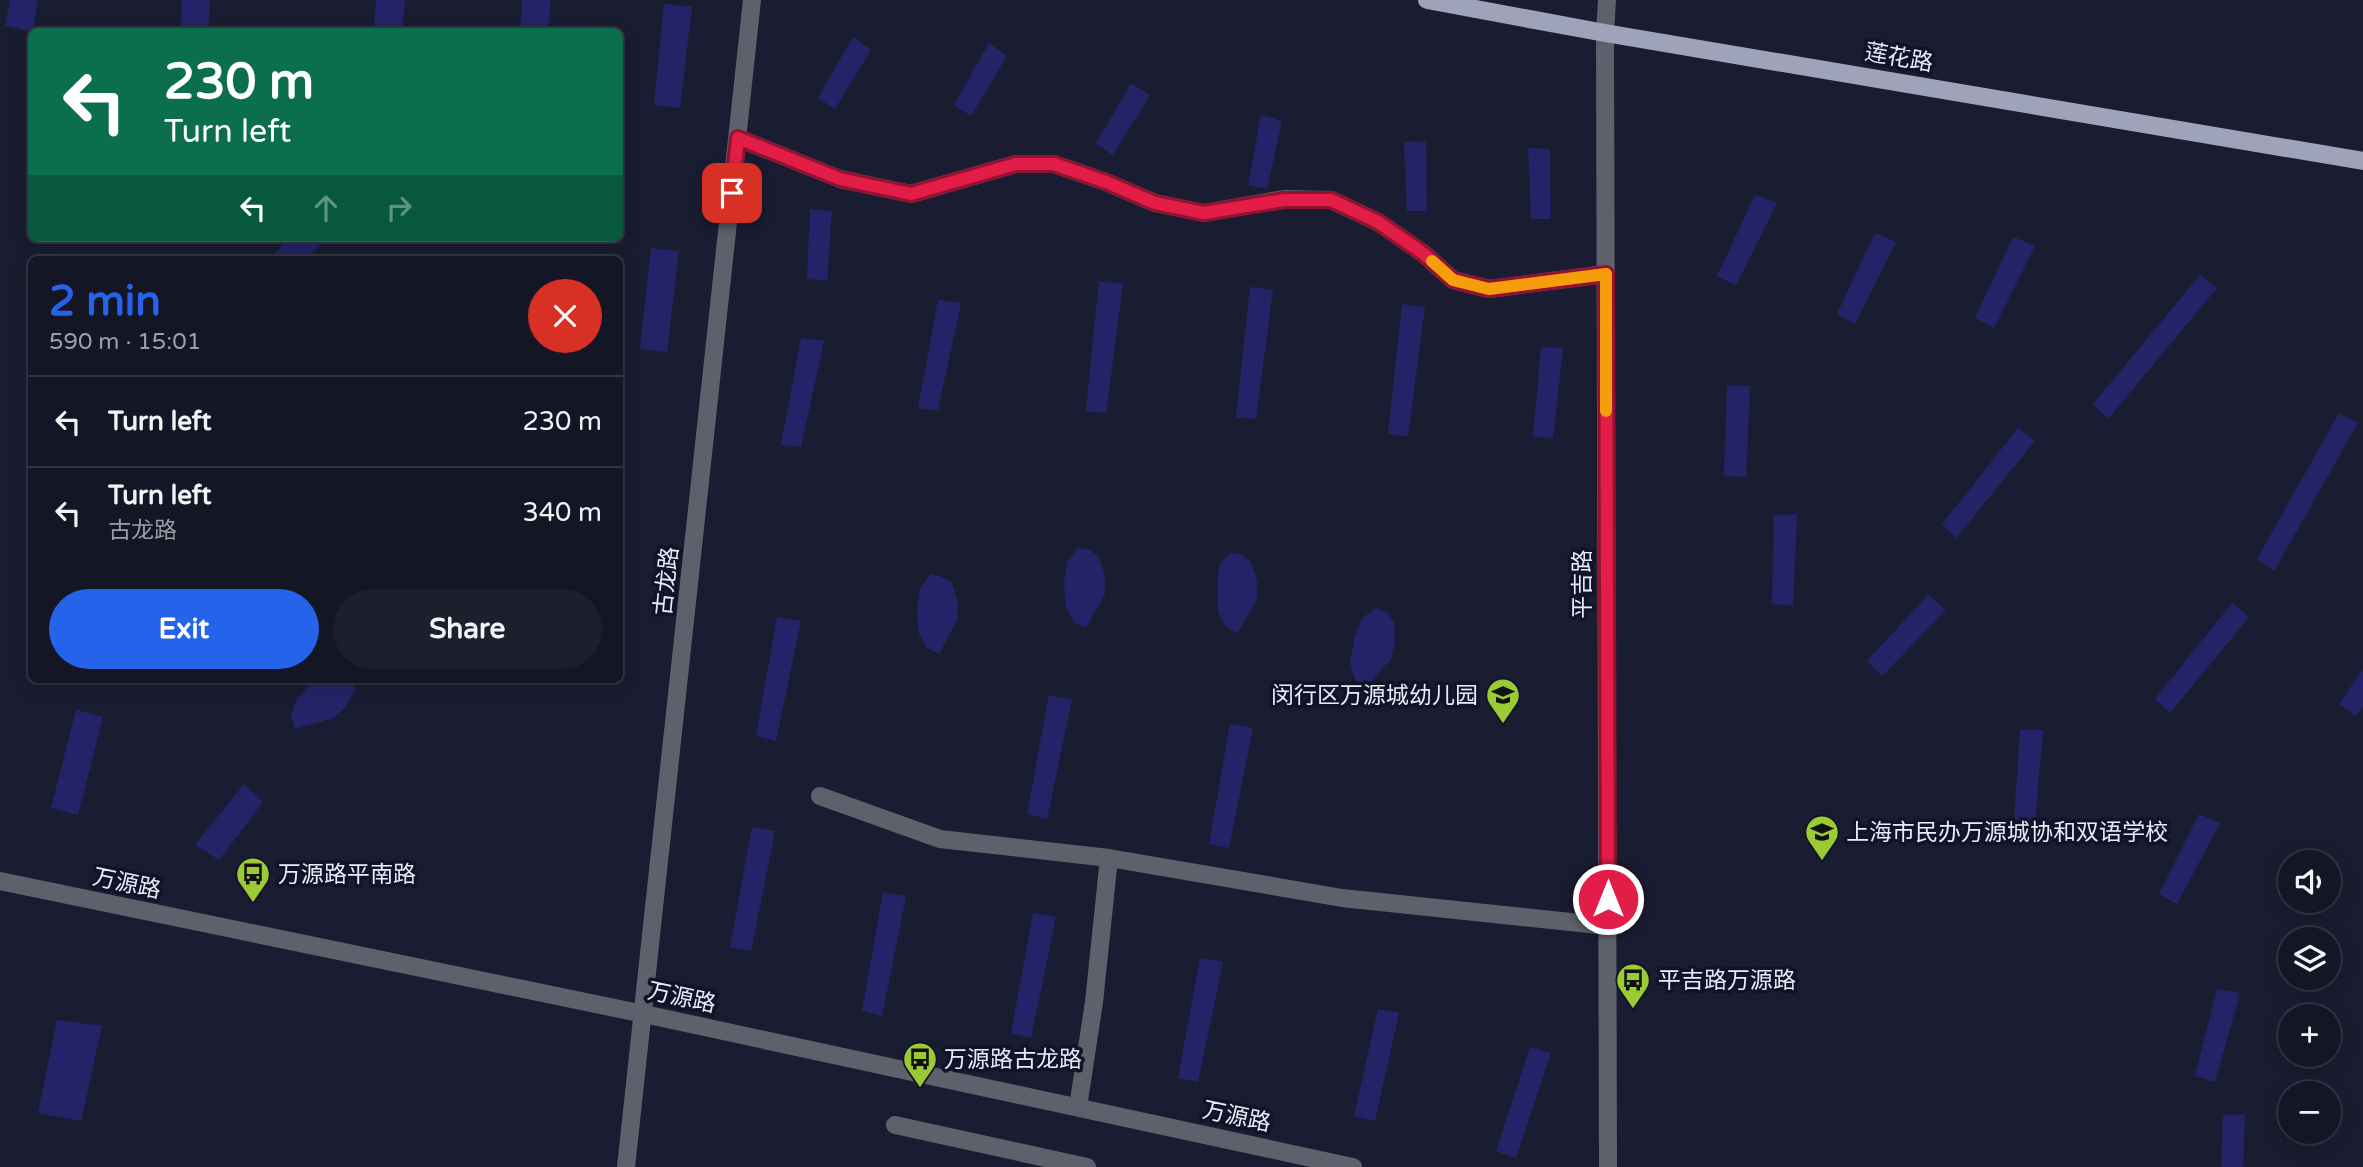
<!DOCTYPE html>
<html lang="en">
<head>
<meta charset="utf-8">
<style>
  body { margin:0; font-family:"Varela Round","Noto Sans SC",sans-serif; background:#1d1f2d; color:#f1f3f6; height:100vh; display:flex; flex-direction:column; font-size:26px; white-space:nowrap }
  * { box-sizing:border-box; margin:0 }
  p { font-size:23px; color:#9d9fa7 }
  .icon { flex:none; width:38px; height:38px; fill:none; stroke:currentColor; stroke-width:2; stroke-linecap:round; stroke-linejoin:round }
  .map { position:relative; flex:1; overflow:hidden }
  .sheet { position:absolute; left:28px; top:256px; width:595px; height:427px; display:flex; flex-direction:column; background:#141625; border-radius:10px; box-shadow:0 4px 18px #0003,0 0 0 2px #333542 }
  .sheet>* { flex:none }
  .top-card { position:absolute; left:28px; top:28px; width:595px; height:214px; border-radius:10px; box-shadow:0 4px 18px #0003,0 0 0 2px #333542; background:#0b6e4f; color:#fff; overflow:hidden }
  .controls { position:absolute; left:2278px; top:850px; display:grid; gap:14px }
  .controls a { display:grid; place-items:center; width:63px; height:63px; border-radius:50%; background:#141625; box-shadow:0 4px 18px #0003,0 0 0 2px #333542; font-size:35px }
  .pin { position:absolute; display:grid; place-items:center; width:60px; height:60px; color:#fff; margin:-30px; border-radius:14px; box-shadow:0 4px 10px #0006 }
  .me { position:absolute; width:77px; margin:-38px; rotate:0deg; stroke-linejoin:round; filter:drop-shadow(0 0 5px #0008) }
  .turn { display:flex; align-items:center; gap:24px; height:147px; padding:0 21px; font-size:32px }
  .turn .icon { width:91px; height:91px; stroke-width:2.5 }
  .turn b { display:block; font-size:49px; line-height:60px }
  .lanes { display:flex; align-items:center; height:66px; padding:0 21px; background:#0003; justify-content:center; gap:35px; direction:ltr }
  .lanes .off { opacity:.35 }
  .round { display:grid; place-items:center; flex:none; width:74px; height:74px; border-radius:37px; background:#1d1f2d }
  .head { display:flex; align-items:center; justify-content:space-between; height:119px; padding:0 21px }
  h1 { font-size:42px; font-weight:700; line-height:52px; color:#2563eb }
  .primary-button { display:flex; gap:14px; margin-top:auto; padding:14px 21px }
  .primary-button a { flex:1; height:80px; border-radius:42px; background:#2563eb; color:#fff; font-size:28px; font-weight:700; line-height:80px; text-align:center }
  .primary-button a+a { background:#1d1f2d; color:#f1f3f6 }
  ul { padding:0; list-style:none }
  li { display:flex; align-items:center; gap:21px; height:91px; padding:0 21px; border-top:2px solid #333542 }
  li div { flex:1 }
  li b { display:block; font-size:26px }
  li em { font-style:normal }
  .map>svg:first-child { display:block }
  .building { fill:#232467 }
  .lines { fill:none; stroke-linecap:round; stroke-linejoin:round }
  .minor { stroke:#5e616b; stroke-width:18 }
  .major { stroke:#9fa3ba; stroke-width:18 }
  .route-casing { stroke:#92132f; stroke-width:18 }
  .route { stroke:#e11d48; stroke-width:12 }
  .slow { stroke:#f59e0b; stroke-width:12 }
  .labels { text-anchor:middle; stroke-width:7; stroke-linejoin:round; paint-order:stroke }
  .street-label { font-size:23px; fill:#e8ebfa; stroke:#111326 }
  .poi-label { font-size:23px; fill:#e8ebfa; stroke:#111326; text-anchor:start }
</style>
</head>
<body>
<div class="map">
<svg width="2363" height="1167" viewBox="0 0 2363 1167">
  <rect width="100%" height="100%" fill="#1a1d31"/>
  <g class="building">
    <polygon points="10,0 38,0 32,32 5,25"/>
    <polygon points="182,0 210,0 208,32 180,32"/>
    <polygon points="376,0 405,0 402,32 374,32"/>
    <polygon points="522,0 551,0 548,32 520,32"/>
    <polygon points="664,4 692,7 680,108 654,105"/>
    <polygon points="853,37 871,50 835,109 818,98"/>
    <polygon points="989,43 1007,56 971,116 954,105"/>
    <polygon points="1131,83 1150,95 1113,155 1096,144"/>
    <polygon points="1261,115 1282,121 1267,189 1248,185"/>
    <polygon points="1404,141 1426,142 1427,211 1407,211"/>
    <polygon points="1528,148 1550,149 1551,219 1531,219"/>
    <polygon points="1755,195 1777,203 1736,285 1717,276"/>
    <polygon points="810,209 832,211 827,281 807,279"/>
    <polygon points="1875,233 1896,242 1855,324 1837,314"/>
    <polygon points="2013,237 2035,246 1994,328 1975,318"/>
    <polygon points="289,238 327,238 307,259 269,259"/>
    <polygon points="651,248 679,251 667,352 640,349"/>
    <polygon points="2200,275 2217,288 2108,419 2093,404"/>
    <polygon points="1099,281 1123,284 1106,413 1086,411"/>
    <polygon points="1250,287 1273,290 1256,419 1236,417"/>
    <polygon points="938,300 961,303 938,410 918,408"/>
    <polygon points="1402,304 1425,307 1408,436 1388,434"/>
    <polygon points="801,338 824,341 801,447 781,445"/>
    <polygon points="1541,347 1563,348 1553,438 1533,437"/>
    <polygon points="1727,386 1750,386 1746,477 1724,476"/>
    <polygon points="2339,413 2358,423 2274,571 2257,559"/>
    <polygon points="2018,428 2035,441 1956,538 1942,524"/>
    <polygon points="1797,514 1793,606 1772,604 1774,515"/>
    <polygon points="1078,548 1090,550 1099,557 1105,577 1105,594 1086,628 1074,622 1066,607 1064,584 1067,562"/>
    <polygon points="1230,553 1242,555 1251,562 1257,582 1257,598 1238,633 1226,627 1218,612 1217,589 1219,566"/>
    <polygon points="931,574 942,577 952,583 958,604 957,620 939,654 927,648 919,634 917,611 920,588"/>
    <polygon points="1928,595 1946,610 1882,676 1867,661"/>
    <polygon points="2232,603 2249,617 2170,713 2155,699"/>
    <polygon points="1376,608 1387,613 1394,622 1395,643 1391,659 1365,688 1355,679 1350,663 1354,640 1362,618"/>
    <polygon points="777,617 801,621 776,741 756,736"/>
    <polygon points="2363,669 2363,706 2356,716 2339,704"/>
    <polygon points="316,679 354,679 355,689 345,708 333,718 295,729 291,716 296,700"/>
    <polygon points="1049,695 1072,699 1047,819 1027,814"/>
    <polygon points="76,710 103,717 78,815 51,808"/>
    <polygon points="1230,724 1253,728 1229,848 1209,844"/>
    <polygon points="2020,730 2043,730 2035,822 2014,820"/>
    <polygon points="244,784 263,802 219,860 195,845"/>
    <polygon points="2199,814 2220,823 2177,904 2159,894"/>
    <polygon points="752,827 775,831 751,951 730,947"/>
    <polygon points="883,892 906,896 882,1016 862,1011"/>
    <polygon points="1033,913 1056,917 1031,1038 1011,1033"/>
    <polygon points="1200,958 1223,962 1198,1082 1178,1078"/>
    <polygon points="2217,989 2240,993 2215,1082 2195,1076"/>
    <polygon points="1378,1009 1399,1013 1375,1121 1354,1116"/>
    <polygon points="57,1020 102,1026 81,1121 38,1113"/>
    <polygon points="1530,1047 1551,1053 1516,1158 1496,1151"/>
    <polygon points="2245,1114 2243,1167 2221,1167 2223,1115"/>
  </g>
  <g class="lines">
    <g class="minor">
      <polyline points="1607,0 1605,33 1608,1167"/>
      <polyline points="738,138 840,179 911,194 1016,164 1054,164 1106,182 1155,203 1204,213 1284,199 1331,200 1378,222 1424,254 1453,280 1489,289 1606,274"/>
      <polyline points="820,796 940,839 1109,858 1342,898 1608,926"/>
      <polyline points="0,881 644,1014 1353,1167"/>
      <polyline points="1078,1107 1094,1002 1109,858"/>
      <polyline points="895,1125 1087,1167"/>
      <polyline points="626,1167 752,0"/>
    </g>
    <polyline class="major" points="1427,0 1605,33 2363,161"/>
  </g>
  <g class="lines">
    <g class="route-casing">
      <polyline id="route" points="732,193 738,138 840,179 911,194 1016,164 1054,164 1106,182 1155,203 1204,213 1284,200 1331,200 1378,222 1424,254 1453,280 1489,289 1606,274 1608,899"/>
    </g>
    <use href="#route" class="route"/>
    <polyline class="slow" points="1432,261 1453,280 1489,289 1606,274 1606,411"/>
  </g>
  <defs>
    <g id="school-pin" transform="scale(1.75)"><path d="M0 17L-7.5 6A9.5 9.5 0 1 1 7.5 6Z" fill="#9acb34" stroke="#111326"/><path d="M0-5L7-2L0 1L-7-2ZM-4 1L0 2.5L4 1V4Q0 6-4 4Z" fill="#111"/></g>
    <g id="bus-pin" transform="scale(1.75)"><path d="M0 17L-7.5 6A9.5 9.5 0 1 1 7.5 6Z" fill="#9acb34" stroke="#111326"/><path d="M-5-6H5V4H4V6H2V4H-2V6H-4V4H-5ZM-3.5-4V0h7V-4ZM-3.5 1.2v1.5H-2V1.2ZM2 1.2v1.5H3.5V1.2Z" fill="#111"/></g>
  </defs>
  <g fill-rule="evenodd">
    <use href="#school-pin" x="1503" y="695"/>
    <use href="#school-pin" x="1822" y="832"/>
    <use href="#bus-pin" x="253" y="874"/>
    <use href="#bus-pin" x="1633" y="980"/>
    <use href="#bus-pin" x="920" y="1059"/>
  </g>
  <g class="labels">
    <g class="street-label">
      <text transform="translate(1899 57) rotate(10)" y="8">莲花路</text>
      <text transform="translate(666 581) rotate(-84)" y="8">古龙路</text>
      <text transform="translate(1582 584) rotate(-90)" y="8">平吉路</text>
      <text transform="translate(127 883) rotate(12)" y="8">万源路</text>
      <text transform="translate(682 997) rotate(12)" y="8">万源路</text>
      <text transform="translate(1237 1116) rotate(12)" y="8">万源路</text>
    </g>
    <g class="poi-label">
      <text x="1478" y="703" text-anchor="end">闵行区万源城幼儿园</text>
      <text x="1846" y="840">上海市民办万源城协和双语学校</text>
      <text x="278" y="882">万源路平南路</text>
      <text x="1658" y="988">平吉路万源路</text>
      <text x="944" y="1067">万源路古龙路</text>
    </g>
  </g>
</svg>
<div class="controls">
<a><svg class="icon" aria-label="sound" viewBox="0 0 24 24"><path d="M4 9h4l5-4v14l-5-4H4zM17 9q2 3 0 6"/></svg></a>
<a><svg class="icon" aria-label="layers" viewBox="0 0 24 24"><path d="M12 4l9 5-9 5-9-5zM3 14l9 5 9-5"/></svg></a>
<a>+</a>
<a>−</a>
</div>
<div class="pin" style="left:732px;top:193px;background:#d93025"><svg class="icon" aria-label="arrive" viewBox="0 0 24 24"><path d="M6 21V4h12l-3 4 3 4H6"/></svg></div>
<svg class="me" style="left:1608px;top:899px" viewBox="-20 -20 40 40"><circle r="17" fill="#e11d48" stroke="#fff" stroke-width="3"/><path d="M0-11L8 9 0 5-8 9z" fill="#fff"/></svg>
<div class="top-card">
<div class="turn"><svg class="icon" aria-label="left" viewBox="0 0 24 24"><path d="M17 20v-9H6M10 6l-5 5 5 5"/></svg><div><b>230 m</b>Turn left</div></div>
<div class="lanes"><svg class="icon" aria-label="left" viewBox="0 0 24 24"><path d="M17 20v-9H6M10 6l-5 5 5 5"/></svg><svg class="icon off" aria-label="ahead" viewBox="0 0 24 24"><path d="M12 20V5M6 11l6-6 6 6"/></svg><svg class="icon off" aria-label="right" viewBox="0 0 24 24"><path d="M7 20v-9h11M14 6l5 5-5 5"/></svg></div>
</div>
<section class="sheet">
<div class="head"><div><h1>2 min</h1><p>590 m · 15:01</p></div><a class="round" style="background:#d93025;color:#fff"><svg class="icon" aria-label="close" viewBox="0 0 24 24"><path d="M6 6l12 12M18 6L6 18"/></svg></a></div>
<ul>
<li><svg class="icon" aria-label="left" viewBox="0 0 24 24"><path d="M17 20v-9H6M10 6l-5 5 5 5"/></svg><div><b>Turn left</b></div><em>230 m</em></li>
<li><svg class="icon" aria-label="left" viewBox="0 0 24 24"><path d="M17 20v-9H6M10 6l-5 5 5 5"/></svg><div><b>Turn left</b><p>古龙路</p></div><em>340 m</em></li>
</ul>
<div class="primary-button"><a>Exit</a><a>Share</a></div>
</section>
</div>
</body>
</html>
